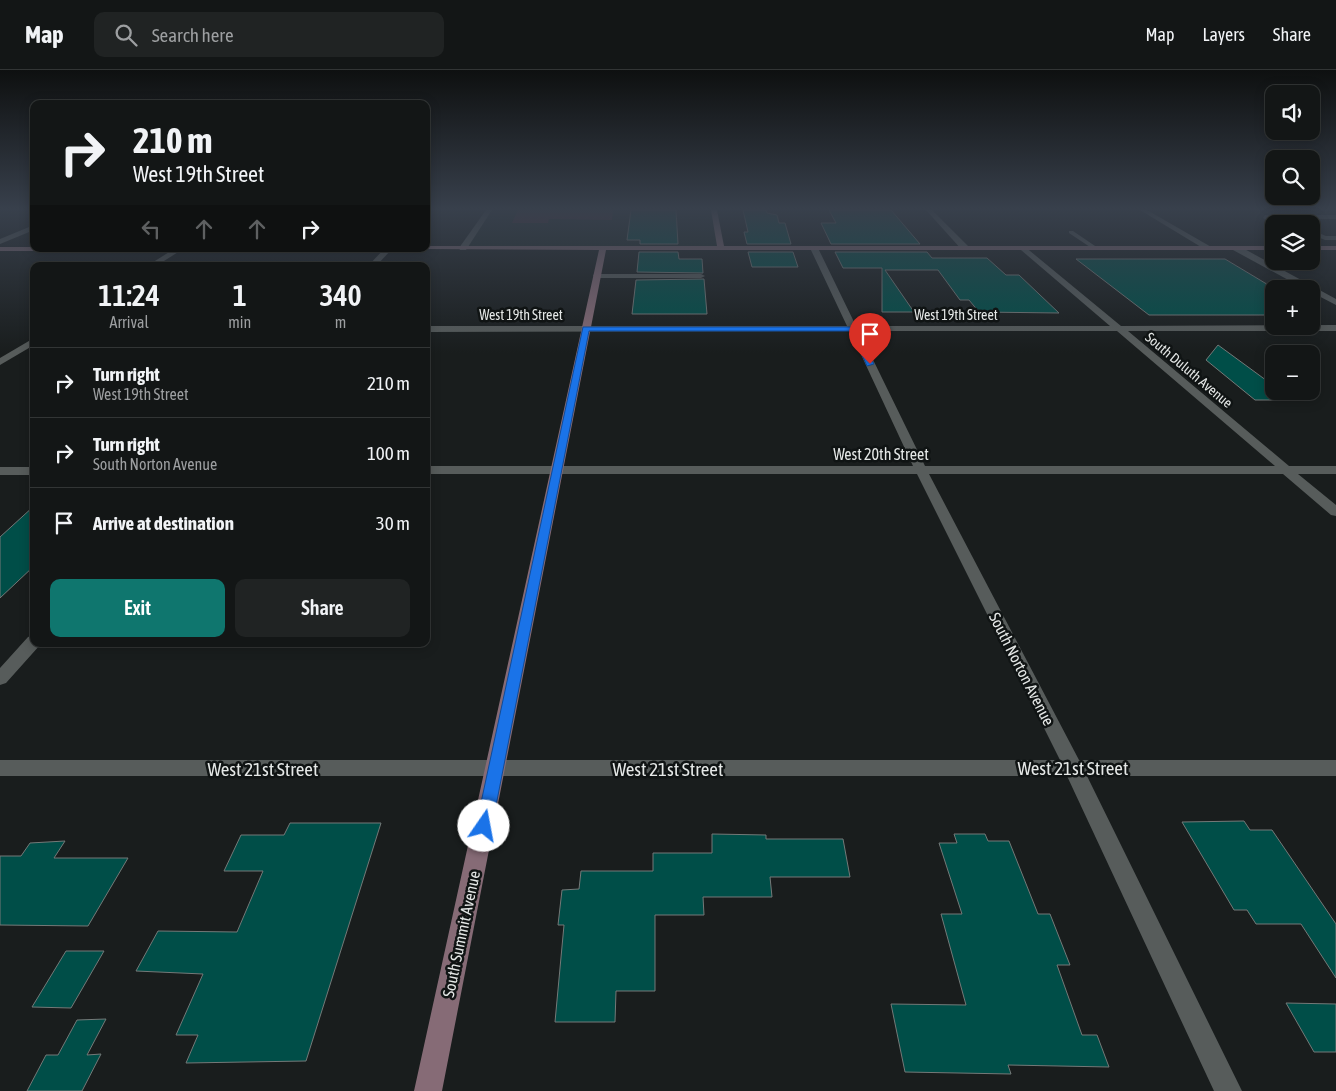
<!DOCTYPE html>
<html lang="en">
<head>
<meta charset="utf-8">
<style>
  body { margin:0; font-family:"Asap Condensed",sans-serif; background:#202323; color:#f1f3f6; height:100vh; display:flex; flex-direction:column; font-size:19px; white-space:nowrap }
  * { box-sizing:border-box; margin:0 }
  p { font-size:16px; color:#9d9fa1 }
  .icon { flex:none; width:28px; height:28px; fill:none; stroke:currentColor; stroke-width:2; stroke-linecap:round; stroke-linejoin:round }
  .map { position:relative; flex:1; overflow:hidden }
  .drawer { position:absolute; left:30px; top:192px; width:400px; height:385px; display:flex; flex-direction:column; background:#131616; border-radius:10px; box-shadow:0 2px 12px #0003,0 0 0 1px #323535 }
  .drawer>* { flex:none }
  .banner { position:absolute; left:30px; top:30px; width:400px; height:152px; border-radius:10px; box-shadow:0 2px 12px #0003,0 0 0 1px #323535; background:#131616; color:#f1f3f6; overflow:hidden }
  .tools { position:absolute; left:1265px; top:15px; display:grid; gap:10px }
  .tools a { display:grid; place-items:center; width:55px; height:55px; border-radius:10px; background:#131616; box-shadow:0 2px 12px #0003,0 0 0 1px #323535; font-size:25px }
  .pin { position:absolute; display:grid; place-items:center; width:42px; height:42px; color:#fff; margin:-51px -21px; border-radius:50% 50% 50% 0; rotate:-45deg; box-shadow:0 0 5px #0007 }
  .pin .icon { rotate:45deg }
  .me { position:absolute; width:55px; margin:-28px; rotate:12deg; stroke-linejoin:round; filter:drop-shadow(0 0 4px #0008) }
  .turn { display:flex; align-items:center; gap:18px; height:105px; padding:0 20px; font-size:22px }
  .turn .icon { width:65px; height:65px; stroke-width:2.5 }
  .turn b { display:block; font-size:35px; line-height:42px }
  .lanes { display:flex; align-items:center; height:48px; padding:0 20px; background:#0003; justify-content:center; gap:25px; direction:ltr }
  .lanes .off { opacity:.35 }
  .eta { display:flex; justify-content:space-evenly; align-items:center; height:85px; text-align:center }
  .eta b { font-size:30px; font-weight:600; line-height:35px }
  .action { display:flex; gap:10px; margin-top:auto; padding:10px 20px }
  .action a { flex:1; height:58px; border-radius:10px; background:#0f766e; color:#fff; font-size:20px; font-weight:600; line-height:58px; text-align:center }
  .action a+a { background:#202323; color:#f1f3f6 }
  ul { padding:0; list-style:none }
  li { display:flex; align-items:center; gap:15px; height:70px; padding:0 20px; border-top:1px solid #323535 }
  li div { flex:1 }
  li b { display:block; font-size:19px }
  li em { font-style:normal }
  header { display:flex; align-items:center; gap:30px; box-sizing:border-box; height:70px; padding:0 25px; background:#131616; border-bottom:1px solid #323535 }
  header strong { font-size:24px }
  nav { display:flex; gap:28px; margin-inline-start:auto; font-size:18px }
  .search { width:350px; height:45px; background:#202323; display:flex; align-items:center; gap:12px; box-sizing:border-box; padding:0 18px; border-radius:10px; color:#9d9fa1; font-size:19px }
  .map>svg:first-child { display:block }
  .built { fill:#1c2826 }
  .green { fill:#512436 }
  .building { fill:#004e48; stroke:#747978 }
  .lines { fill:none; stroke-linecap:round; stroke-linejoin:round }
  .lane { fill:#575c5b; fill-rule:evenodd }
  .street { fill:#575c5b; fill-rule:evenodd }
  .secondary { fill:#866b76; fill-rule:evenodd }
  .route { fill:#1a73e8; stroke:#114b97 }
  .labels { text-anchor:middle; stroke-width:5; stroke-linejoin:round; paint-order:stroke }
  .far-street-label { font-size:14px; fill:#e5e8e7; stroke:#101414 }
  .street-label { font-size:16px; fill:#e5e8e7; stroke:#101414 }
  .near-street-label { font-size:19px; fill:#e5e8e7; stroke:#101414 }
</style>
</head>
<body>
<header>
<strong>Map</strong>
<div class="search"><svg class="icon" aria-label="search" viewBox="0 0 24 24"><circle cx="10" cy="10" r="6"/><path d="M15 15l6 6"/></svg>Search here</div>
<nav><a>Map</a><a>Layers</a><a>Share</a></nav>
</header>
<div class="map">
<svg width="1336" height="1021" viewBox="0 0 1336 1021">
  <rect width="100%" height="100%" fill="#191d1d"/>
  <polygon class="built" points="489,140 714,140 721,178 463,178"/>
  <polygon class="green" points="518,140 613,140 612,150 549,149 548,153 512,153"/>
  <g class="building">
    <polygon points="631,140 676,140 678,174 640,174 640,170 627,170"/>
    <polygon points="743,140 766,140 767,143 777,145 779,153 785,153 791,174 747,174 744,162 748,162"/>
    <polygon points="829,140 891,140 920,174 831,174 821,153 836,153"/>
    <polygon points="639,182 678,182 679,189 702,189 703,203 637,202"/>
    <polygon points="748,182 793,182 798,197 752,197"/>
    <polygon points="835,182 927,182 932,188 987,188 1006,205 1019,205 1059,243 979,242 969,230 960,230 938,200 885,200 914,242 882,242 882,198 843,198"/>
    <polygon points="1076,189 1225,189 1275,219 1274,245 1149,245"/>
    <polygon points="704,209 707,244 632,244 636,210"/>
    <polygon points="1218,275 1274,316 1274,321 1281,321 1294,330 1255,330 1206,290"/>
    <polygon points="34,436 34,496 0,528 0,467"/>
    <polygon points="1244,751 1250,760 1272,760 1336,854 1336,908 1301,854 1256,854 1247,840 1234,840 1182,752"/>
    <polygon points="290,753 381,753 306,991 186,993 198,965 176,965 203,904 136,901 158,861 237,862 263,801 224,801 241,765 284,765"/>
    <polygon points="712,764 766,765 766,769 843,769 850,807 770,807 772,827 703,827 704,845 655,845 655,921 616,921 615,952 555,952 564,855 558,855 562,820 579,819 581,801 653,801 653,783 712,783"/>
    <polygon points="954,764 985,764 988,771 1009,771 1038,844 1050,844 1070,895 1057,895 1082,965 1097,965 1109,997 1008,995 1011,1004 905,1002 891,934 966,935 941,844 962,844 939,773 957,773"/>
    <polygon points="65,771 54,788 128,788 88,856 0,855 0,786 21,786 30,773"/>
    <polygon points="66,881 104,881 71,938 32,937"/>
    <polygon points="1286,933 1336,934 1336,982 1314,982"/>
    <polygon points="106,949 87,985 101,984 82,1021 27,1021 46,985 58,985 77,950"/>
  </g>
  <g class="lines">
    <g class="lane">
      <polygon points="1265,145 1336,145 1336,149 1274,149 1283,154 1275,154 1263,148"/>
      <polygon points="1311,160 1326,166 1336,166 1336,170 1325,170 1311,164"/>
      <polygon points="1069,161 1073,161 1098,178 1093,179 1069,163"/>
      <polygon points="594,204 701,204 705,206 701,208 597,208 593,206"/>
    </g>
    <g class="street">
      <polygon points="486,140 492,140 466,180 460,180 459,178"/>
      <polygon points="926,140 932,140 968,176 968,180 962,180"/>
      <polygon points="1140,140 1147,140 1213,178 1206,180"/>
      <polygon points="34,155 34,160 0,174 0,169"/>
      <path d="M811,176L818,178L856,256H1110L1021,180L1020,178L1024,176L1121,256L1336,255V261H1128L1289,396H1336V404H1298L1336,435V446L1331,445L1283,404H929L1079,690H1336V706H1087L1242,1021H1214L1067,706H0V690H1060L917,404H426V396H913L850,261L426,262V256H847L810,178ZM859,261H1117L1275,396H925Z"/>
      <polygon points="1233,176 1239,176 1336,229 1336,235 1311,222 1311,219 1305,219 1233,180"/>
      <polygon points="174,179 183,179 156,196 147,196"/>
      <polygon points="384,179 392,179 376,196 368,196"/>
      <polygon points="34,268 34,275 0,295 0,288"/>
      <rect x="0" y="397" width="34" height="8"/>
      <polygon points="34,565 34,574 40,575 6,613 0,615 0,598 28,567"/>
    </g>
    <g class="secondary">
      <polygon points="711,140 717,140 724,176 1274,176 1274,180 606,180 442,1021 414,1021 599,180 423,179 426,179 426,176 717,176"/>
      <rect x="1311" y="176" width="25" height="4"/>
      <polygon points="0,177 34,177 34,179 38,179 34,181 0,181"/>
    </g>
  </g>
  <linearGradient id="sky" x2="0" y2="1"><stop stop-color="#0e1010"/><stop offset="0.49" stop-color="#38404c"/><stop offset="1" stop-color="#38404c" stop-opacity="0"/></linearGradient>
  <rect width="1336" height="283" fill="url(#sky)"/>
  <polygon class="route" points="583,257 853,257 857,259 874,294 867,296 851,261 589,261 492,756 490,761 484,763 479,761 476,756"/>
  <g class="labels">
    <g class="far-street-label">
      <text x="521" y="250">West 19th Street</text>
      <text x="956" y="250">West 19th Street</text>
      <text transform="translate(1189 300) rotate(40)" y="5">South Duluth Avenue</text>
    </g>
    <g class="street-label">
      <text x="881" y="390">West 20th Street</text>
      <text transform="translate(1022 599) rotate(63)" y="6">South Norton Avenue</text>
      <text transform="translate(461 864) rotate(-78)" y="6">South Summit Avenue</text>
    </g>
    <g class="near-street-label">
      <text x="1073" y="705">West 21st Street</text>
      <text x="263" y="706">West 21st Street</text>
      <text x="668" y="706">West 21st Street</text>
    </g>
  </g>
</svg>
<div class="tools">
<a><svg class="icon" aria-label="sound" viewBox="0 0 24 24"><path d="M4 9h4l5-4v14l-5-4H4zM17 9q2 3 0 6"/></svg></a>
<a><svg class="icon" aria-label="search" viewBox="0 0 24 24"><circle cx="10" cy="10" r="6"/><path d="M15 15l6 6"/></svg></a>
<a><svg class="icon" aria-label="layers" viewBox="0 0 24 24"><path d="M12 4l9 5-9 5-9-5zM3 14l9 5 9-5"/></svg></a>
<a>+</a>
<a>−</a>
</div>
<div class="pin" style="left:870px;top:294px;background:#d93025"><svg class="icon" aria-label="arrive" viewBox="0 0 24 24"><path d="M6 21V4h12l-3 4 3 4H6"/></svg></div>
<svg class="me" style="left:484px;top:756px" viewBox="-20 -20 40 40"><circle r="19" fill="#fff"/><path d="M0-13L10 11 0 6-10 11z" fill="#1a73e8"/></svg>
<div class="banner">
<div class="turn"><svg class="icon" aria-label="right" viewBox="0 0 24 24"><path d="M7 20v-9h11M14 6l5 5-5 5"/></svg><div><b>210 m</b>West 19th Street</div></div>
<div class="lanes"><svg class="icon off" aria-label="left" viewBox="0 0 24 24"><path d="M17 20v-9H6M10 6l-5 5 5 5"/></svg><svg class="icon off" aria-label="ahead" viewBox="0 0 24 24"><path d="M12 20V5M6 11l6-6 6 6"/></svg><svg class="icon off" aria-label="ahead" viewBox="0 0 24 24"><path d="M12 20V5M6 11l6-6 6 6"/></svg><svg class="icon" aria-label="right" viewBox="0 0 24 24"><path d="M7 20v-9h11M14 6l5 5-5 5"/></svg></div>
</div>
<section class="drawer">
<div class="eta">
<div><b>11:24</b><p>Arrival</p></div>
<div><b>1</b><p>min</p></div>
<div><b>340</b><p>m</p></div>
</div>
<ul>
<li><svg class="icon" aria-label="right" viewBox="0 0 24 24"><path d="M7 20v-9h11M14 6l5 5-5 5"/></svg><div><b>Turn right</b><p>West 19th Street</p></div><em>210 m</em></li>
<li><svg class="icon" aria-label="right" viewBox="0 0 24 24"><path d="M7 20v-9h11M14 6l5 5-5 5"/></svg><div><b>Turn right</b><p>South Norton Avenue</p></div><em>100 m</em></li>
<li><svg class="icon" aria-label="arrive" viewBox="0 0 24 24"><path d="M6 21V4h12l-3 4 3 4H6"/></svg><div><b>Arrive at destination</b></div><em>30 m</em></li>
</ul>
<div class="action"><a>Exit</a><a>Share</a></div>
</section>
</div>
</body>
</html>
